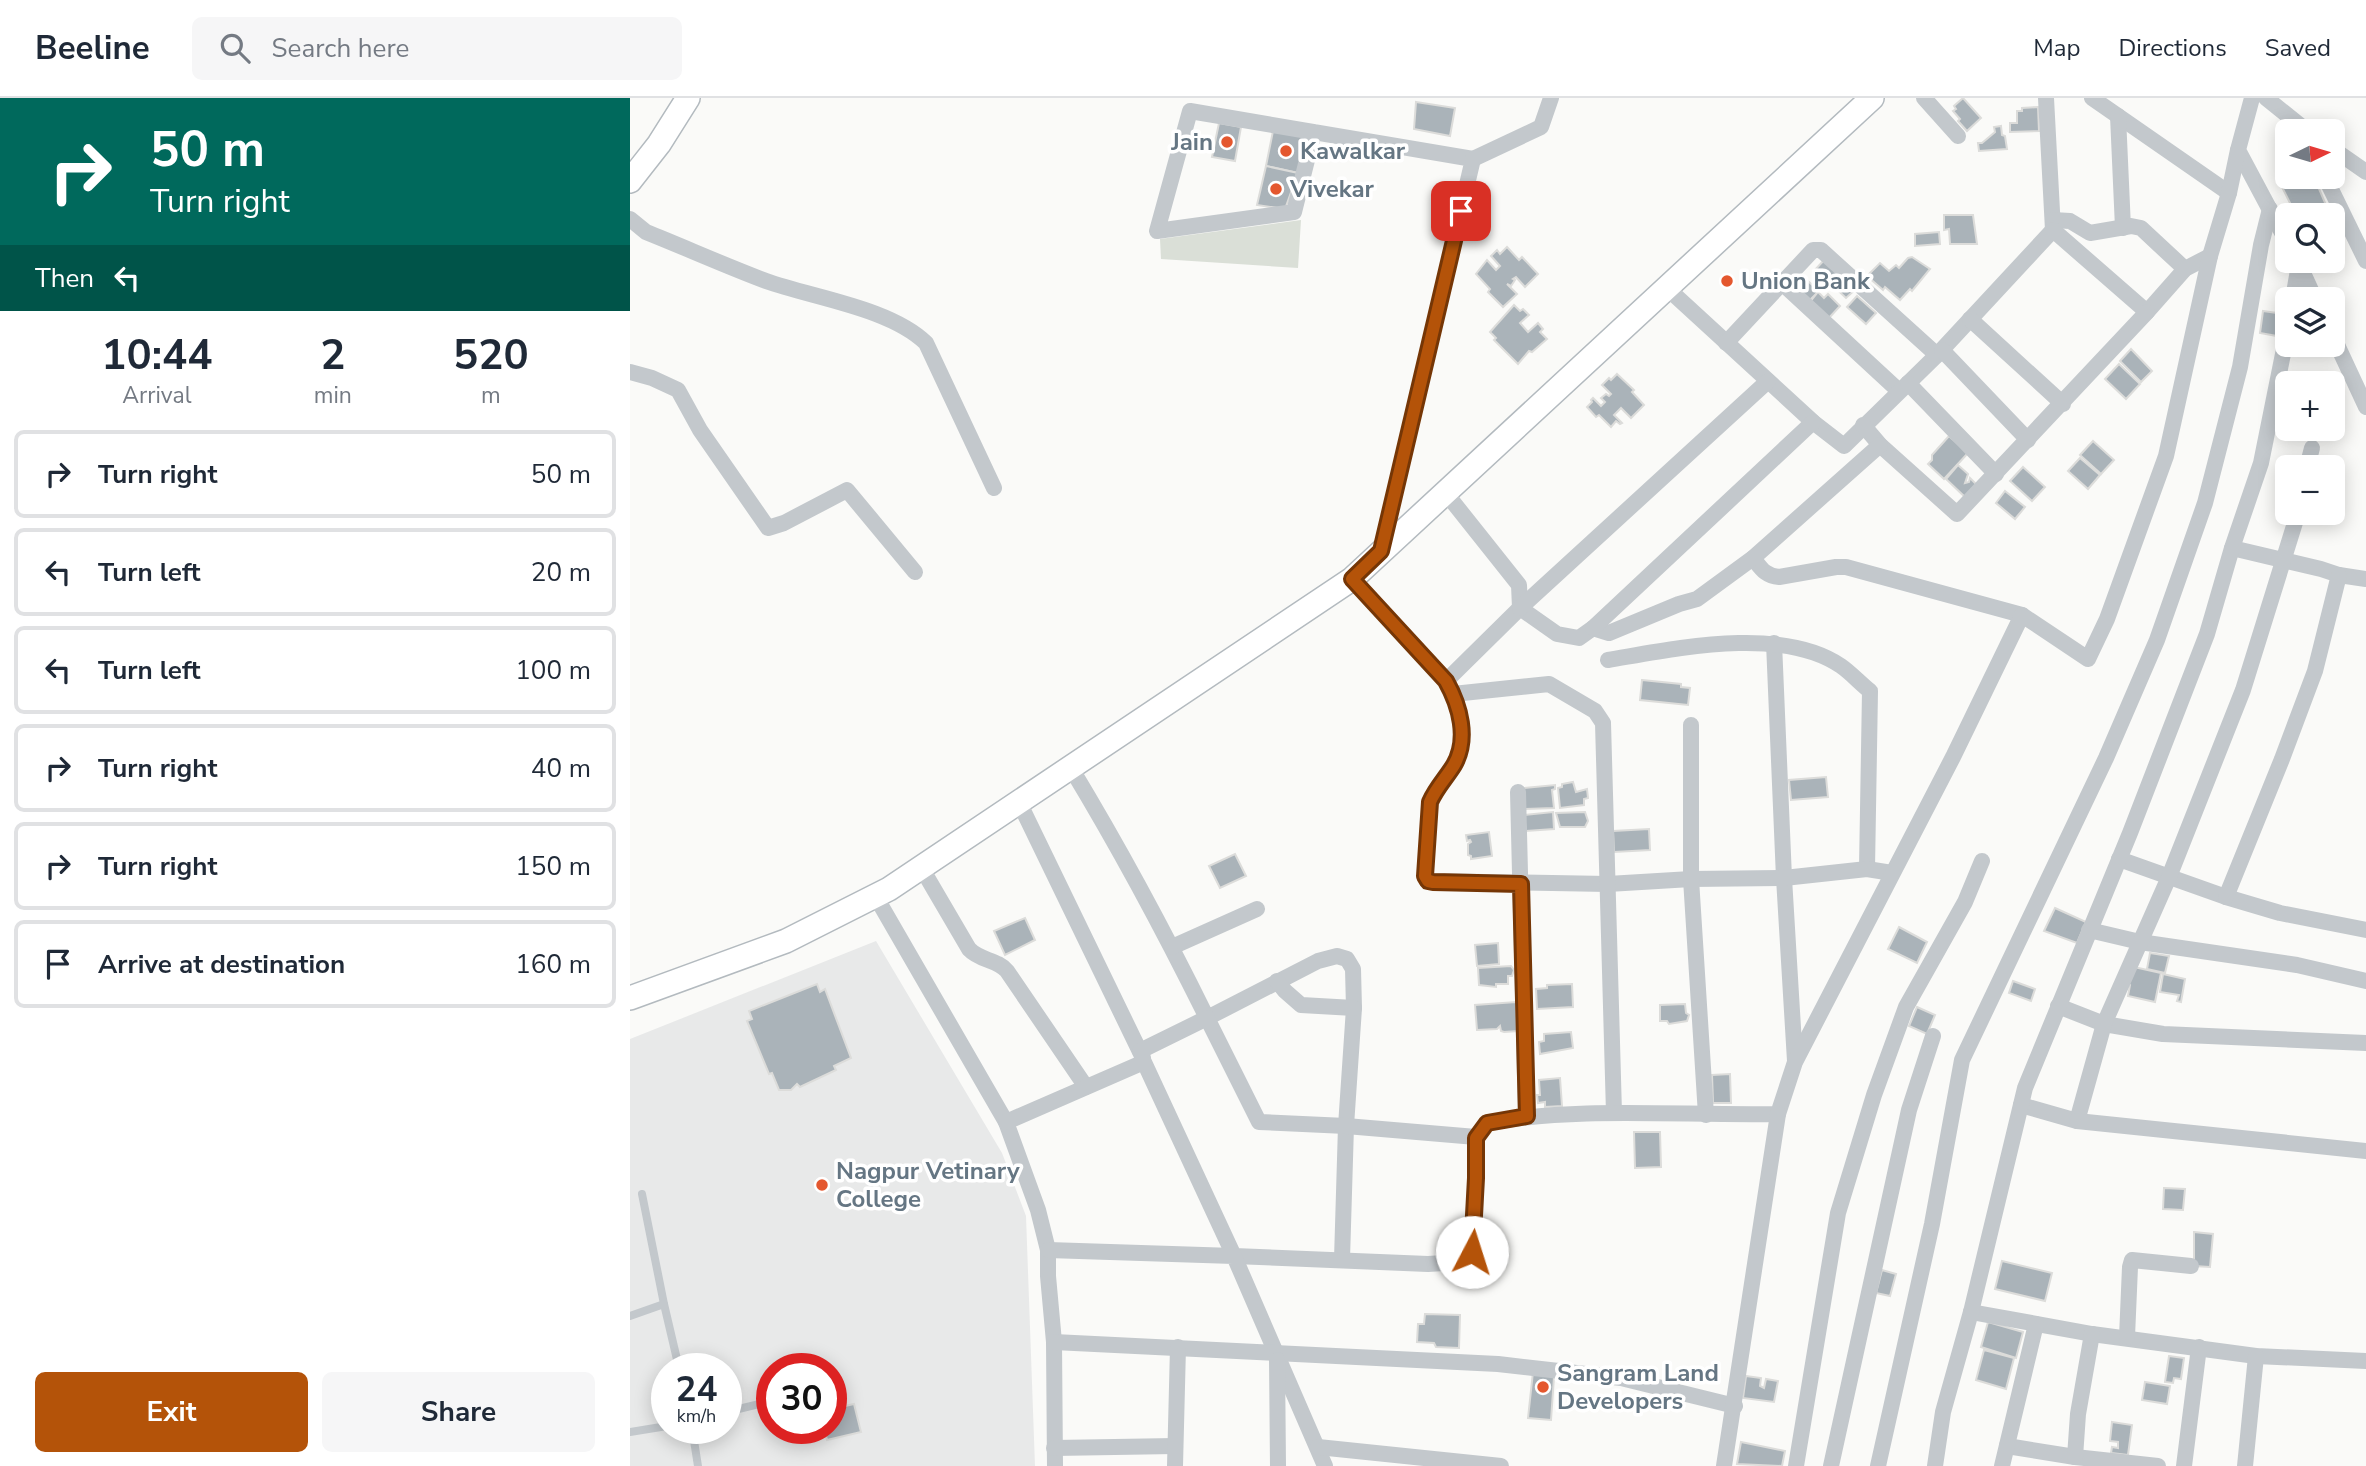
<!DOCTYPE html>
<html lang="en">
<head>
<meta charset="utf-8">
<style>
  body { margin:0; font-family:"Nunito Sans",sans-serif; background:#f6f6f7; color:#1f2937; height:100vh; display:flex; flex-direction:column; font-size:26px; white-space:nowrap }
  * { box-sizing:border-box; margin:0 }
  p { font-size:23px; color:#747a83 }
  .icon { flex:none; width:38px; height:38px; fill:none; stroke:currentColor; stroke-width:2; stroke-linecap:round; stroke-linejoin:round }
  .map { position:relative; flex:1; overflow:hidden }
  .sheet { display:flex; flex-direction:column; background:#fff; width:630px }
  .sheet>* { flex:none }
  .banner { background:#00695c; color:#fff; overflow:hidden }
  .needle { width:46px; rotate:85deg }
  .fabs { position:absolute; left:1645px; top:21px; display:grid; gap:14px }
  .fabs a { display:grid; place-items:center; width:70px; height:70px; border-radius:10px; background:#fff; box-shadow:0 4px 18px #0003; font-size:35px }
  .speed { position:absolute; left:21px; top:1255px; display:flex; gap:14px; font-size:35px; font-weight:700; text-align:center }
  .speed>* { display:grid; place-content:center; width:91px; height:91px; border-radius:50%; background:#fff; box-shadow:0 4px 18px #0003; line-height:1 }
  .speed small { font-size:18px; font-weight:400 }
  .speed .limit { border:10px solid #d22; background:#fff; color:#111 }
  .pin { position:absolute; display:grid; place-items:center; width:60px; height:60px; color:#fff; margin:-30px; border-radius:14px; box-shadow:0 4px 10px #0006 }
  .me { position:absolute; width:77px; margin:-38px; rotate:5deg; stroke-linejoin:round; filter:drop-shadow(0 0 5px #0008) }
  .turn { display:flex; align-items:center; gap:24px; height:147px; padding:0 35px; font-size:32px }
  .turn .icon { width:91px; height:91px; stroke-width:2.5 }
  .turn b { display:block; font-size:49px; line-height:60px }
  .then { display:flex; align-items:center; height:66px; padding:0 35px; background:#0003; gap:14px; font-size:26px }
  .eta { display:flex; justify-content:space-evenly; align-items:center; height:119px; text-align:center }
  .eta b { font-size:42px; font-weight:700; line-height:49px }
  .primary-button { display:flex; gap:14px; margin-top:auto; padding:14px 35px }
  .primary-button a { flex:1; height:80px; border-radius:10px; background:#b45309; color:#fff; font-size:28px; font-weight:700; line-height:80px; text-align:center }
  .primary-button a+a { background:#f6f6f7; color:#1f2937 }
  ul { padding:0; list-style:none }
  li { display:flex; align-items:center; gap:21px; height:88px; margin:0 14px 10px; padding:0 21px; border:4px solid #e0e1e3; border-radius:10px }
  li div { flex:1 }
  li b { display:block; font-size:26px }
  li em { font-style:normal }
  header { display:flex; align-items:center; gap:42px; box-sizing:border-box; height:98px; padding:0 35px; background:#fff; border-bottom:2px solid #e0e1e3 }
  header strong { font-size:33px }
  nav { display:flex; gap:38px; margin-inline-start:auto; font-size:24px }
  .search { width:490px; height:63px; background:#f6f6f7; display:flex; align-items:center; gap:18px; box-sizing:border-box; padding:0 24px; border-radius:10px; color:#747a83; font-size:26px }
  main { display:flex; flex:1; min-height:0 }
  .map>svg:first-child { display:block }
  .built { fill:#e8e9e9; fill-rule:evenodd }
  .green { fill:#dadfd7 }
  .building { fill:#aab3b9; stroke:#dcdcda; stroke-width:2 }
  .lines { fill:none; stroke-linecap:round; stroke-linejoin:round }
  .secondary-casing { stroke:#b3babf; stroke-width:26 }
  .lane { stroke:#c3c8cc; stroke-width:8 }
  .street { stroke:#c3c8cc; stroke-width:16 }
  .secondary { stroke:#fff; stroke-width:23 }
  .route-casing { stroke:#753606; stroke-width:18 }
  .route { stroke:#b45309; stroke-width:12 }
  .poi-dot { fill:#e4572e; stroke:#fff; stroke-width:2.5 }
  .labels { text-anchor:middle; stroke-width:7; stroke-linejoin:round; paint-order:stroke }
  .poi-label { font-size:24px; font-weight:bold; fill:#657683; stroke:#fff; text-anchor:start }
</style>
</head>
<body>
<header>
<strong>Beeline</strong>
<div class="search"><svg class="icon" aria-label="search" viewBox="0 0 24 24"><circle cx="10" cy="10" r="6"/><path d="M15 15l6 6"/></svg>Search here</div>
<nav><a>Map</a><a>Directions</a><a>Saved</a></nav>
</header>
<main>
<section class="sheet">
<div class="banner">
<div class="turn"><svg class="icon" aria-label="right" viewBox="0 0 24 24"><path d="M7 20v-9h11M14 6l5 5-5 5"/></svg><div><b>50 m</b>Turn right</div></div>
<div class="then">Then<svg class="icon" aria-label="left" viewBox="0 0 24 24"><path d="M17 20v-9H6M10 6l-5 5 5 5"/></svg></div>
</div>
<div class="eta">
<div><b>10:44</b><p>Arrival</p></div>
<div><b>2</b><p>min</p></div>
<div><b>520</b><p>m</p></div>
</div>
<ul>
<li><svg class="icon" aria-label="right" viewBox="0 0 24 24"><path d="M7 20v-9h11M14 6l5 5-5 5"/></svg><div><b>Turn right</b></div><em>50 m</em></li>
<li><svg class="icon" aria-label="left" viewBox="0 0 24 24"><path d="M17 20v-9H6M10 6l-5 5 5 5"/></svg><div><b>Turn left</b></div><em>20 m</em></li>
<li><svg class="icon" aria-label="left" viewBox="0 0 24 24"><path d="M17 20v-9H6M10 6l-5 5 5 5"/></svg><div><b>Turn left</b></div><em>100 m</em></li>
<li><svg class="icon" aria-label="right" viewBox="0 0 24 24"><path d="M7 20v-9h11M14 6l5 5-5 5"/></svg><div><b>Turn right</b></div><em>40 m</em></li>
<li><svg class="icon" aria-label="right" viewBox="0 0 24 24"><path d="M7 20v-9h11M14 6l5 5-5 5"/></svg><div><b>Turn right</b></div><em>150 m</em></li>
<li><svg class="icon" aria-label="arrive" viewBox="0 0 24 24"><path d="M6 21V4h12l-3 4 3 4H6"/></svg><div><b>Arrive at destination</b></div><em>160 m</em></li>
</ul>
<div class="primary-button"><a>Exit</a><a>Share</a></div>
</section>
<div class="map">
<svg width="1736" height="1368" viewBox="0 0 1736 1368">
  <rect width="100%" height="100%" fill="#fafaf8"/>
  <path class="built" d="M246,843L372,1055L396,1118L405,1368H0V941ZM37,1270H96V1330H37ZM142,1270H201V1330H142Z"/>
  <polygon class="green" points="671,122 668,170 531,161 530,141"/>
  <g class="building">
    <polygon points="1333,0 1351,20 1337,33 1328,23 1330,21 1323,13 1326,11 1324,8"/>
    <polygon points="786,4 825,10 820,38 784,31"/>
    <polygon points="1408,9 1409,33 1380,34 1380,25 1387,25 1387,13 1392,13 1392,10"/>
    <polygon points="589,25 611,29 605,63 582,59"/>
    <polygon points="1371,28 1372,37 1375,38 1377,51 1349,53 1348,45 1352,45 1365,34 1364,29"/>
    <polygon points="643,33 677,39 668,75 636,68"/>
    <polygon points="636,68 668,75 655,111 627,107"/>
    <polygon points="1667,79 1684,79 1696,107 1680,116 1666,117 1651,87"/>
    <polygon points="1314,117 1343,117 1347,146 1320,146 1319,131 1314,132"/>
    <polygon points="1309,134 1310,146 1285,148 1285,136"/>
    <polygon points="877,149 889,162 892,159 908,176 895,189 886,179 883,181 885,182 881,188 877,186 887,196 873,209 858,194 860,191 846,176 857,162 866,172 870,168 861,158 867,152 870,156"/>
    <polygon points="1282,159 1300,171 1282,193 1280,191 1270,202 1255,189 1253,192 1237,178 1250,165 1259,173 1266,167 1269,170 1278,160"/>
    <polygon points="1196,160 1227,190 1216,200 1200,185 1197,188 1183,174"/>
    <polygon points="1178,183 1189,193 1178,204 1167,194"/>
    <polygon points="1188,194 1194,200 1198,196 1210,208 1198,221 1180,204"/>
    <polygon points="1227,198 1246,215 1236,226 1217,209"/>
    <polygon points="884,207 890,213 893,211 899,217 890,225 898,234 908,225 913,231 910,234 917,241 902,254 899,253 888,266 864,242 866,240 860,234"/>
    <polygon points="1633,213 1654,216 1650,219 1647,238 1630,235"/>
    <polygon points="1501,251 1522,273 1511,284 1490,263"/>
    <polygon points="1489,266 1510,286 1496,301 1475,281"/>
    <polygon points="987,276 1004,292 1002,294 1014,307 1001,320 991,310 984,317 992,325 990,326 986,323 981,329 969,317 966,319 957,309 962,304 961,302 963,300 971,308 975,304 971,300 976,296 979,298 981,296 972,287 979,280 981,282"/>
    <polygon points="1319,338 1338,355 1314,381 1298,366 1302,362 1302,357"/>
    <polygon points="1463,343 1484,362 1471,376 1450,357"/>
    <polygon points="1450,360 1470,377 1458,391 1438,373"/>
    <polygon points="1328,367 1338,376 1335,385 1339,384 1340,380 1348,388 1336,400 1316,381"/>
    <polygon points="1393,369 1415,389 1402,403 1380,383"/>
    <polygon points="1375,393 1395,409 1385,421 1366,405"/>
    <polygon points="1012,582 1051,586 1051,589 1060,590 1058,607 1010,602"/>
    <polygon points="1196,679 1198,699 1161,702 1159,682"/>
    <polygon points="943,684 946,694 957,691 958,700 954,701 954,707 930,710 928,690 932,689 932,686"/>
    <polygon points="925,687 925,691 922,692 924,710 895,711 893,690"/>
    <polygon points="923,714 924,731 896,733 894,717"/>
    <polygon points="955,714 958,723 955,729 930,729 926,715"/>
    <polygon points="1019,731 1020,752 984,754 983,733"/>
    <polygon points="859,734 862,758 841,761 841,758 838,757 838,746 841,744 840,742 837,743 836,737"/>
    <polygon points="605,756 616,778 590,790 579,768"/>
    <polygon points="1425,810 1456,824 1447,845 1414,833"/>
    <polygon points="395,820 405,842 375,857 364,833"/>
    <polygon points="1269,829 1297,844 1287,865 1258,851"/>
    <polygon points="868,845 869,866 847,868 845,847"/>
    <polygon points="1520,855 1539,858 1535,875 1517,871"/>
    <polygon points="881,868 884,872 882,878 878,878 878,886 866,886 866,889 849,887 848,870"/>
    <polygon points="1504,869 1531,875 1525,904 1498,898 1500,887 1498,886"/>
    <polygon points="1533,876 1555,881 1551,904 1547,903 1549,897 1530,894"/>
    <polygon points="1383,883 1405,891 1401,903 1379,895"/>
    <polygon points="187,886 190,894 195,891 221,960 204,968 206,972 170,989 167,986 161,992 149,992 142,975 139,976 117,923 122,921 119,913"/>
    <polygon points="942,886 943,909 907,911 906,891 917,890 917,887"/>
    <polygon points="886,904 888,933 874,934 871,933 870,928 867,931 847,932 845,907"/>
    <polygon points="1055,906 1056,915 1059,917 1057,923 1039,926 1037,923 1030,923 1030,907"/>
    <polygon points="1287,909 1305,917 1297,936 1279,928"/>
    <polygon points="941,934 943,950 910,956 909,944 914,943 914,936"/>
    <polygon points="1100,976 1101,1005 1083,1005 1082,977"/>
    <polygon points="930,980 932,1008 915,1009 915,1004 908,1005 907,997 910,997 909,982"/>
    <polygon points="1004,1034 1030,1034 1031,1069 1005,1070"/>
    <polygon points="1534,1090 1555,1091 1553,1112 1533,1111"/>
    <polygon points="1564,1134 1583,1136 1580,1169 1564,1168"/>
    <polygon points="1372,1163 1422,1175 1415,1203 1365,1191"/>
    <polygon points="1252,1172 1266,1176 1260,1198 1246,1195"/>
    <polygon points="795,1216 830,1217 829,1250 806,1249 804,1245 787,1244 788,1226 794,1226"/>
    <polygon points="1358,1224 1393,1234 1386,1260 1351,1249"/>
    <polygon points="1354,1252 1384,1260 1376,1291 1346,1282"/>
    <polygon points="1539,1258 1554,1260 1551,1281 1544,1280 1543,1285 1535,1284"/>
    <polygon points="903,1274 924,1279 921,1322 898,1320"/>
    <polygon points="1116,1278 1131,1280 1130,1288 1134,1290 1136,1281 1148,1283 1144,1304 1113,1300"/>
    <polygon points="1515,1284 1540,1288 1537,1306 1512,1302"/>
    <polygon points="204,1305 206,1310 224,1306 231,1334 197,1342 194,1330 201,1330 201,1306"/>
    <polygon points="1482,1324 1502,1327 1498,1357 1481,1355 1482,1349 1488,1350 1488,1344 1480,1343"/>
    <polygon points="1111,1344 1155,1353 1152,1368 1107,1366"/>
  </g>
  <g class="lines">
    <g class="secondary-casing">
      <g id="secondary">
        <polyline points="0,83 29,46 58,0"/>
        <polyline points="0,900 156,843 259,791 722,481 1242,0"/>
      </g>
    </g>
    <g class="lane">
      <polyline points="12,1096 34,1206"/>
      <polyline points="0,1218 34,1206 49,1270"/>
      <polyline points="201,1288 205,1287"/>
      <polyline points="96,1314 142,1303"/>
      <polyline points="62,1330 68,1368"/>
      <polyline points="0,1334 37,1328"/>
    </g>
    <g class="street">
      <polyline points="1294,0 1328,38"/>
      <polyline points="1416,0 1423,132"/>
      <polyline points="1462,0 1599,95"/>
      <polyline points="1622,0 1608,52 1657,144"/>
      <polyline points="1636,0 1677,33"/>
      <polyline points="1488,18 1493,130"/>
      <polyline points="684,34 664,114 527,133 560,13 843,61 751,453"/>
      <polyline points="1703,51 1736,74"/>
      <polyline points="843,61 911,29 921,0"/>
      <polyline points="1695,79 1736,163"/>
      <path d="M0,121L16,134C56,150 96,168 136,183C184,200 260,210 296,245L364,390"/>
      <polyline points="1423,122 1440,123 1460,135 1501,128 1511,130 1555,171"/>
      <polyline points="1669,166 1685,201"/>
      <polyline points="1152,185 1269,293"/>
      <polyline points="1037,190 1183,324 1214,348 1307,257 1423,132 1517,214 1555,171 1580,158"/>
      <polyline points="1663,201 1669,166 1667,163"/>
      <polyline points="1340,221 1433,306"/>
      <polyline points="1703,238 1736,309"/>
      <polyline points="1096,245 1183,152 1191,152 1307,257"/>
      <polyline points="1312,252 1398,342"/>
      <polyline points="0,274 22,280 48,292 70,332 138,430 154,425 217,392 285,474"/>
      <polyline points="1278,285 1366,376"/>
      <polyline points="1233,327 1250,347 1327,416 1517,214"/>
      <polyline points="1677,369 1682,350"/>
      <polyline points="815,394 889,487 890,510"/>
      <polyline points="1602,450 1691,471 1709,477 1736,481"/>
      <path d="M1123,460C1131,470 1135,478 1149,479L1206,469H1216L1392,517"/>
      <polyline points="722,481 816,583 890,510 927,536 949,540 963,530 979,535 1049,506 1067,501 1123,460 1250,347"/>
      <polyline points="890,510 1138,283"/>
      <polyline points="963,530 1183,324"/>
      <polyline points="1144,545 1154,780 1165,963"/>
      <path d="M978,562C1044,551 1151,527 1211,568C1221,575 1230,585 1240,593L1237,771"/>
      <path d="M816,583C829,608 839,641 824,667C816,680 806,690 800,704L795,778L798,783L978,786L1061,781L1154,780L1237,771L1262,775"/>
      <polyline points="823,596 919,586 965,613 973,625 984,1015"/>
      <polyline points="1061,627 1061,781 1076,1017"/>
      <path d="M441,670C490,751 535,835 577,920L688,863L707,858L717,861L723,871L724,910L716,1028L712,1161"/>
      <polyline points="888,694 896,1018"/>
      <polyline points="389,704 513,960"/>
      <polyline points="1489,761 1596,799 1650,815 1736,832"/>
      <path d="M291,769L339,851C350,863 367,861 377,873L456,989"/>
      <polyline points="246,799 376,1024 408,1112 418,1152 418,1178 424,1244 425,1368"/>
      <polyline points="1596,799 1652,661 1685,573 1709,477"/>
      <polyline points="1459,832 1510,844 1667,867 1736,883"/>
      <polyline points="542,849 627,811"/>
      <polyline points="647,883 655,893 671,907 724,910"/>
      <polyline points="1428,908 1474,926 1533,936 1736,945"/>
      <polyline points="510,953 577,920 629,1024 716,1028 846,1039"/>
      <polyline points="1391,1007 1447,1023 1474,926 1539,779 1613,592 1668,415"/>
      <polyline points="1447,1023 1736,1053"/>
      <path d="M376,1024L514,964L604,1158L798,1166L830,1164L842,1154L845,1125L846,1039L857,1025C952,1008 1051,1018 1148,1016L1165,964L1323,659L1392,517L1458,561L1477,521L1536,358L1580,158L1599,95L1608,52"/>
      <polyline points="418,1152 604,1158 695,1368"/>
      <polyline points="1341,1214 1462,1236 1626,1258 1736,1263"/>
      <polyline points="1497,1239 1500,1169 1502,1162 1561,1168"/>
      <polyline points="424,1244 868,1266 991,1280 1105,1308"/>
      <polyline points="647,1262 648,1368"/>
      <polyline points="1377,1348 1445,1359 1528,1368"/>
      <polyline points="688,1349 871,1368"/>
      <polyline points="424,1350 545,1348"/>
      <polyline points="1445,1359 1448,1316 1462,1236"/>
      <polyline points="545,1368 548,1249"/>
      <polyline points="1094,1368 1148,1016"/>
      <polyline points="1166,1368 1208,1115 1244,997 1276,909 1335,804 1352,763"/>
      <polyline points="1201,1368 1279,1012 1303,938"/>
      <polyline points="1248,1368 1302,1126 1332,962 1476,660 1527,542 1575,405 1610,269 1631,147 1640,111"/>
      <polyline points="1305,1368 1313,1314 1341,1214 1395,990 1500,735 1577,536 1602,450 1631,365 1657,236"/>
      <polyline points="1372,1368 1406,1226"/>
      <polyline points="1554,1368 1569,1249"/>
      <polyline points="1615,1368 1626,1258"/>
    </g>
    <use href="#secondary" class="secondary"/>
  </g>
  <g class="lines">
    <g class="route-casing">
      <path id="route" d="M831,113L751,453L722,481L816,583C830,608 839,641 824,667C816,680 806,690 800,704L795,778L798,783L803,784L891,786L897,1018L857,1025L846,1040V1080L842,1154"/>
    </g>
    <use href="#route" class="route"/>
  </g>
  <g class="poi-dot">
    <circle cx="597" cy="44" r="7"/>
    <circle cx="656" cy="53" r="7"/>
    <circle cx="646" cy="91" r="7"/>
    <circle cx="1097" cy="183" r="7"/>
    <circle cx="192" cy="1087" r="7"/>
    <circle cx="913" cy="1289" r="7"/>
  </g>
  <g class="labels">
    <g class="poi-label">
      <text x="583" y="52" text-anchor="end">Jain</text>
      <text x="670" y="61">Kawalkar</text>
      <text x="660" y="99">Vivekar</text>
      <text x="1111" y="191">Union Bank</text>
      <text x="206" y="1081">Nagpur Vetinary<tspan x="206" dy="28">College</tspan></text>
      <text x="927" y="1283">Sangram Land<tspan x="927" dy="28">Developers</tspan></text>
    </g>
  </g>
</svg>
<div class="fabs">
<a><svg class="needle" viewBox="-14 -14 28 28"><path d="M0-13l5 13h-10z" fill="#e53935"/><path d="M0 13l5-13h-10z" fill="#747a83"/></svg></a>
<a><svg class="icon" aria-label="search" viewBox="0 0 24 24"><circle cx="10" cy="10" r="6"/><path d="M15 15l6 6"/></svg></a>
<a><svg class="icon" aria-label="layers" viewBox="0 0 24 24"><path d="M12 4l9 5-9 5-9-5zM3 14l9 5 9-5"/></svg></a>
<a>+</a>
<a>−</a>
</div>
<div class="speed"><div>24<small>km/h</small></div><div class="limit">30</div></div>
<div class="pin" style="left:831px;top:113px;background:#d93025"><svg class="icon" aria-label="arrive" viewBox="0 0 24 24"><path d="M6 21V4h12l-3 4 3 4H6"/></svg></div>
<svg class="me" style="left:842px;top:1154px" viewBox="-20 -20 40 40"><circle r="19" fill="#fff"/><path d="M0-13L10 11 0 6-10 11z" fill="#b45309"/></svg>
</div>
</main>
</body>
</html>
